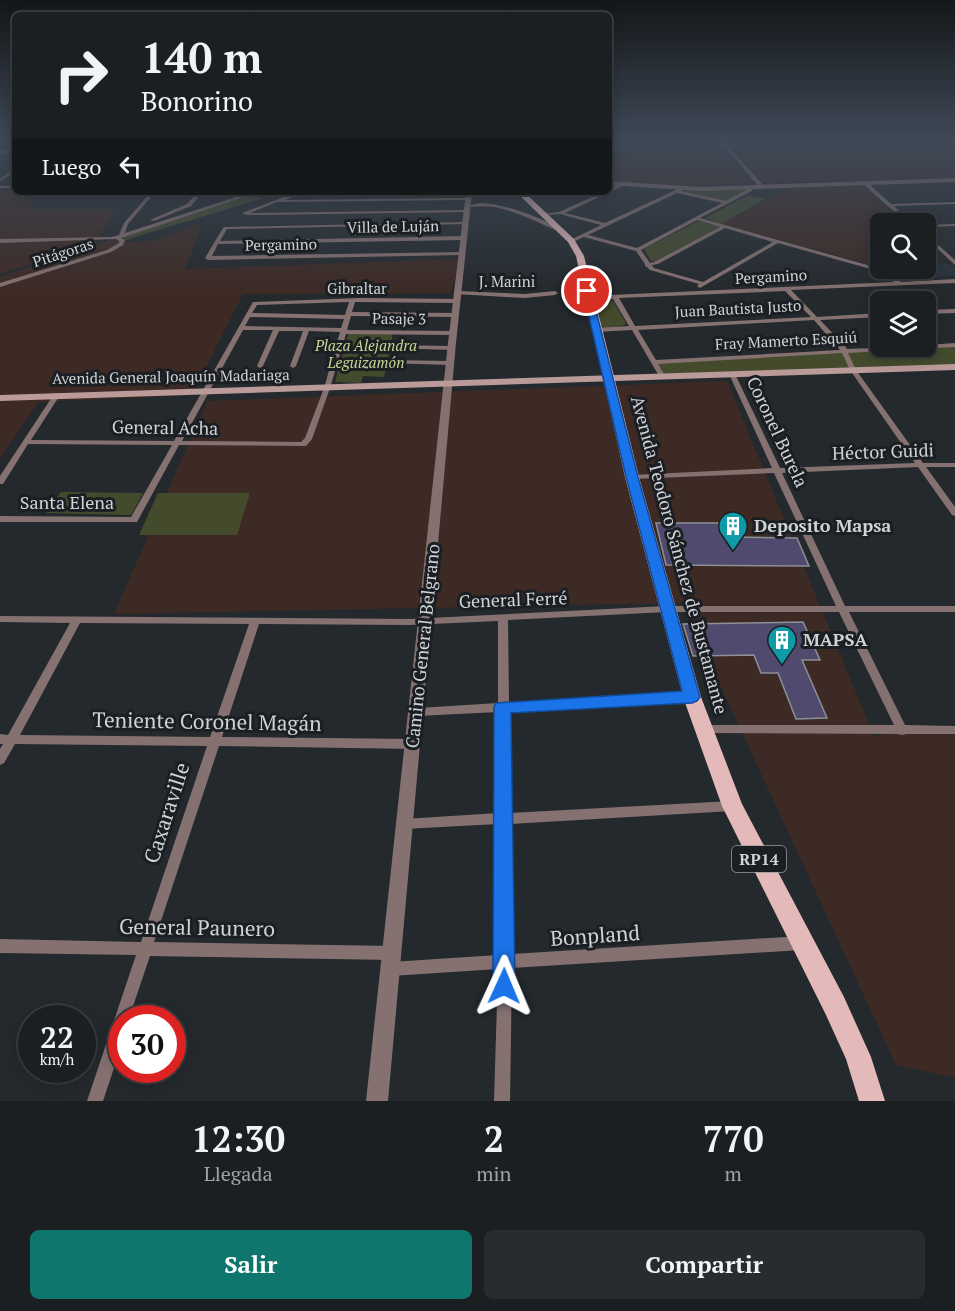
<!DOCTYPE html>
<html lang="es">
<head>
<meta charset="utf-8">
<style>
  body { margin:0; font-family:"PT Serif",serif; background:#282c2f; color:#f1f3f6; height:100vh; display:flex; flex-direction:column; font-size:22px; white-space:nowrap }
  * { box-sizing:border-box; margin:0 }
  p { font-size:20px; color:#a0a2a5 }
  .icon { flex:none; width:33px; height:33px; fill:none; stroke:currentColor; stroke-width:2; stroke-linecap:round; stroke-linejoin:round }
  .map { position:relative; height:1101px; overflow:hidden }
  .panel { display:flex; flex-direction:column; background:#1b1f22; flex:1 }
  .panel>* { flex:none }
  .top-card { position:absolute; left:12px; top:12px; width:600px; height:183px; border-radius:9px; box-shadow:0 3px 15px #0003,0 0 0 2px #393d40; background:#1b1f22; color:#f1f3f6; overflow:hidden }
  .buttons { position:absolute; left:870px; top:213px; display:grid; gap:12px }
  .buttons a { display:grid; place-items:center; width:66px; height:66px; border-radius:9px; background:#1b1f22; box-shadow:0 3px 15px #0003,0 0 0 2px #393d40; font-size:30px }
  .speed { position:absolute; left:18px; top:1005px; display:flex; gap:12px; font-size:30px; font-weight:700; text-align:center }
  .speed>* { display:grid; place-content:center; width:78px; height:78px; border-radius:50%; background:#1b1f22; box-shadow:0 3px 15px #0003,0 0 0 2px #393d40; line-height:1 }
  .speed small { font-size:15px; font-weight:400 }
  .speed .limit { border:9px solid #d22; background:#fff; color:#111 }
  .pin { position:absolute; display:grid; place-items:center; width:51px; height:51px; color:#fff; margin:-26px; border:3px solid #fff; border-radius:50%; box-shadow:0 2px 6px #0007 }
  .me { position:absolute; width:66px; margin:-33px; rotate:1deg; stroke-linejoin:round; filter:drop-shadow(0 0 4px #0008) }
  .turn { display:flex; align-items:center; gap:21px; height:126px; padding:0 30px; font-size:27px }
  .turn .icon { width:78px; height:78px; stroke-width:2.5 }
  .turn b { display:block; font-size:42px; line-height:51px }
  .then { display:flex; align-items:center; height:57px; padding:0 30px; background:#0003; gap:12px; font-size:22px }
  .eta { display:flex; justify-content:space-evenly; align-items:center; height:102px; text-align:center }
  .eta b { font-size:36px; font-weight:600; line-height:42px }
  .cta { display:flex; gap:12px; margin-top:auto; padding:12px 30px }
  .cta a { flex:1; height:69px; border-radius:9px; background:#0f766e; color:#fff; font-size:24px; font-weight:600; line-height:69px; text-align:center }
  .cta a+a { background:#282c2f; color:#f1f3f6 }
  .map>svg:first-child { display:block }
  .built { fill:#29333b }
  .industrial { fill:#3d2a25 }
  .green { fill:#444b2d }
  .building { fill:#4f4a6e; stroke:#8f8f96; stroke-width:1.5 }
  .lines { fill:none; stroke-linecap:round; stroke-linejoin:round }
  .minor { fill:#867171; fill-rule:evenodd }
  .tertiary { fill:#867171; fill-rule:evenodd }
  .secondary { fill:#bb9a9a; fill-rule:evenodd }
  .primary { fill:#e4b9b9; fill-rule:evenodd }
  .route { fill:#1a73e8; stroke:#114b97; stroke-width:1.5 }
  .labels { text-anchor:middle; stroke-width:6; stroke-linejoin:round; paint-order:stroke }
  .far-street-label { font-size:15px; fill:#d0d3d6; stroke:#1b1f23 }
  .far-park-label { font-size:15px; font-style:italic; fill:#c6d795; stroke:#1b1f23 }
  .shield { fill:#1b1f23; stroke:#9a9da0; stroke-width:1.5 }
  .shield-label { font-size:16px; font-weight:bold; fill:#d0d3d6 }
  .street-label { font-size:18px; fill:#d0d3d6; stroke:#1b1f23 }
  .poi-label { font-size:18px; font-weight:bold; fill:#d0d3d6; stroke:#1b1f23; text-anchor:start }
  .near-street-label { font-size:21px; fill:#d0d3d6; stroke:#1b1f23 }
</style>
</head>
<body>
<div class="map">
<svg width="955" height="1101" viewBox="0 0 955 1101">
  <rect width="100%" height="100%" fill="#24292d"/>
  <polygon class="built" points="926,263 946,263 955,269 955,276 924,277 912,269 926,268"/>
  <g class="industrial">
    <polygon points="609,140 716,140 753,183 697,186 609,181"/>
    <polygon points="726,140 955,140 955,178 764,183"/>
    <polygon points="857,185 864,186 904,223 880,224 880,267 721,224 788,188"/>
    <polygon points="15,188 15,192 42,192 26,209 116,209 94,244 0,274 0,189"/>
    <polygon points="202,224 185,269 460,259 451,293 243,294 192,395 38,402 0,458 0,277 112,239 142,243"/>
    <polygon points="727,381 874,736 955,726 955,1078 896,1065 682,603 114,614 207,401"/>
  </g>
  <g class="green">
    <polygon points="687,189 749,189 727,202 683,192"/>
    <path d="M251,195L262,198C217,213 172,225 126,240L123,238L126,235Z"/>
    <polygon points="748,195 765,199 721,224 705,218"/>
    <polygon points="698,221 720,227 655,261 651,261 644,249"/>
    <polygon points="607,299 613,301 626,323 625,325 607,328 601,326 597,303"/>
    <polygon points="349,332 393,333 384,377 363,376 361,383 335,382"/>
    <polygon points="955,345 955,367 662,376 654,362"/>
    <polygon points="61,492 143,493 131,515 46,513"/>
    <polygon points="158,493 250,493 237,535 139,535"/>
  </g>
  <g class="building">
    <polygon points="656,523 729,523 734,537 797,538 809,566 666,565"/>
    <polygon points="803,622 820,660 802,660 827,718 796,719 778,673 761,673 754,655 693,656 683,624"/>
  </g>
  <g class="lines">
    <g class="minor">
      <polygon points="719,140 723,140 763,185 763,187 759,187"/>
      <polygon points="14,168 15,168 15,171 0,182 0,179"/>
      <polygon points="863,182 867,182 891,204 955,202 955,204 894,206 913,224 908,224 863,184"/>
      <path d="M623,183L625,185L565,213L605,223L682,187L686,188L681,191L726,201L748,189L751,186L753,187L752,191L700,218L878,268L901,282L955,279V283L791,290L817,317L880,313V317L820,320L844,345L847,349L926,346V345L955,343V347L848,353L856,370L923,463H955V467H926L955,507V516L952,515L918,467L782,473L845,606H955V612H849L905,725L955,726V734H906L902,735L898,734L703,733L699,732L697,729L699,726L703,725H894L839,612H667L508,620L509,703L692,693L696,694L697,697L696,700L692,701L509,711L510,813L732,801L736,802L738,806L736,810L732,811L510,824L512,954L802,936L807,938L809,943L807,948L802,950L512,968L510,1101H494L498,969L391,976L386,974L384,969L386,964L391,962L498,955V824L404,829L400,828L398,824L400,820L404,819L498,813V712L418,716L414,715L412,712L414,709L418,708L498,703V621L410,625L259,624L222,737L414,739L418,741L420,744L418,747L414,749L219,746L154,942L393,946L398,948L400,953L398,958L393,960L150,956L129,1018H122V1044L103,1101H87L136,955L0,953V939L141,942L207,746L15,744L4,763L0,765V749L3,744H0V734L8,735L70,623L0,622V616L410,619L667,606H836L774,473L632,479L628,477L632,475L772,468L729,374L732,372L735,374L780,468L915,463L850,370L842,353L658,364L665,376L662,378L659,376L632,330L596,332L593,330L596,328L629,326L613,299L589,300L586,298L589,296L894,282L874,270L778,243L700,288L697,286L699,284L650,270L647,267L645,266V264L636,251L584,237L573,242L568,241L601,225L560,214L545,215L543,214L559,212L603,192H609V189ZM677,193L722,203L637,248L588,235ZM697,220L720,227L654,262L650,263L641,250ZM725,228L773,242L703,282L654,268L652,265L658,264ZM785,291L811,317L635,326L619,298ZM814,320L840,350L656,360L638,330ZM80,623L249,624L210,737L20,735Z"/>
      <rect x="0" y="186" width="15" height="2"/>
      <polygon points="151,192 155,192 128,224 125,233 252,192 259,192 121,238 125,240 123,245 111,252 0,287 0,283 107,250 119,243 119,241 116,239 0,243 0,239 112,237 119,235 124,223"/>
      <polygon points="297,192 303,192 285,200 468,198 470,199 468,200 277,202 250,213 468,210 470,211 468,212 246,215 242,213"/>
      <polygon points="197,193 201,194 191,206 154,221 150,220 187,204"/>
      <path d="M480,203C506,204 540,217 562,230L558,231C539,223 520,213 499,208C487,205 475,208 466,206Z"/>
      <polygon points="466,222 468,222 468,224 227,229 220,241 464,236 467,238 464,240 218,244 212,256 464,252 464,254 462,255 208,260 205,258 223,228 225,227"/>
      <polygon points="955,224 955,226 926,227 926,225"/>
      <polygon points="926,234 955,260 955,265 926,238"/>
      <polygon points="458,291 525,294 555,291 558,293 555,295 525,298 456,294 455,293"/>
      <path d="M360,298L457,299L460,301L457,303L355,302L352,312L455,313L458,315L455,317L351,316L347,330L453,331L456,333L453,335L346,334L330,388L312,439L306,446L179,445L137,522H0V516L131,517L172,445L28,444L3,484H0V476L54,394L56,393L60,395L31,440L174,441L253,302ZM349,302L345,315L252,313L257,305ZM250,317L344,319L341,328L245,326ZM243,330H273L257,366L260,368L263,366L279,331H303L290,366L293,368L296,366L309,331L340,332L324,388L305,438L301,442L182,441Z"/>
      <polygon points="955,309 955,313 926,314 926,310"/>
      <polygon points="390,345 452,346 455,348 452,350 388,348 387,347"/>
      <polygon points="387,360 450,361 453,363 450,365 385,363 385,361"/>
    </g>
    <g class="tertiary">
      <polygon points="15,147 15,151 0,155 0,151"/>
      <polygon points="955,178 955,182 701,191 609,185 609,181 701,187"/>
      <polygon points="466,192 472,192 456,343 388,1101 366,1101 448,343"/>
    </g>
    <polygon class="secondary" points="955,364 955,370 0,401 0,395"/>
    <polygon class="primary" points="516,192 524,192 574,239 584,256 639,477 701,697 742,804 844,997 871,1057 885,1101 859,1101 846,1059 826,1015 722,806 683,697 625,477 576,256 568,242"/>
  </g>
  <linearGradient id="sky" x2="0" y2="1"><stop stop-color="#141719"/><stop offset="0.48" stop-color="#3f4957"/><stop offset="1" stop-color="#3f4957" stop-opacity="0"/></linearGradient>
  <rect width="955" height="294" fill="url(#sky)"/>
  <polygon class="route" points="587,288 591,291 638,477 700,697 697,701 692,703 511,713 515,986 512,993 504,996 496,993 493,986 494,707 496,703 682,691 626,477 583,291"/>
  <defs>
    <g id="building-pin" transform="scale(1.5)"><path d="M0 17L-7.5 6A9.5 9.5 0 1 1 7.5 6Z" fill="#0f9aa8" stroke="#1b1f23"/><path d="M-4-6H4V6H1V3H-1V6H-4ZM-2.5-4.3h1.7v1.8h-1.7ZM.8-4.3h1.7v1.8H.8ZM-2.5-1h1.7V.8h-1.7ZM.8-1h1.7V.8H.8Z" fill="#fff"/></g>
  </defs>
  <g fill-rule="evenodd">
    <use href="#building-pin" x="733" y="526"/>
    <use href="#building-pin" x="782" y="640"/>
  </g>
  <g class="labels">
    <g class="far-street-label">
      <text transform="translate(393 227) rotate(-1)" y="5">Villa de Luján</text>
      <text transform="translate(281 245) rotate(-1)" y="5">Pergamino</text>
      <text transform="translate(63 253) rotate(-18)" y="5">Pitágoras</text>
      <text transform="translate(771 277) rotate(-3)" y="5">Pergamino</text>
      <text x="507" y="287">J. Marini</text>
      <text x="357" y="294">Gibraltar</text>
      <text transform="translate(738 309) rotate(-3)" y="5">Juan Bautista Justo</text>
      <text transform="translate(399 319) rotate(1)" y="5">Pasaje 3</text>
      <text transform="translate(786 341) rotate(-3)" y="5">Fray Mamerto Esquiú</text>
      <text transform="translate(171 377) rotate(-1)" y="5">Avenida General Joaquín Madariaga</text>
    </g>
    <g class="far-park-label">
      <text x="366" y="351">Plaza Alejandra<tspan x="366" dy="17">Leguizamón</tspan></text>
    </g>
    <rect class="shield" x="732" y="846" width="54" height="26" rx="4.5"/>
    <g class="shield-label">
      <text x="759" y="865">RP14</text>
    </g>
    <g class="street-label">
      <text transform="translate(165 428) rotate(1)" y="6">General Acha</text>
      <text transform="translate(777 432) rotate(65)" y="6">Coronel Burela</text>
      <text transform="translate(883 452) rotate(-2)" y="6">Héctor Guidi</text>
      <text x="67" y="509">Santa Elena</text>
      <text transform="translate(679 555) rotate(75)" y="6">Avenida Teodoro Sánchez de Bustamante</text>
      <text transform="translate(513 600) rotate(-2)" y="6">General Ferré</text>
      <text transform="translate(423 646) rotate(-84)" y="6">Camino General Belgrano</text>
    </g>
    <g class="poi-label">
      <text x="754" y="532">Deposito Mapsa</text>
      <text x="803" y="646">MAPSA</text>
    </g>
    <g class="near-street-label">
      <text transform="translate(207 722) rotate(1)" y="7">Teniente Coronel Magán</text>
      <text transform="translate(167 813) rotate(-72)" y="7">Caxaraville</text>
      <text transform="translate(197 928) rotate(1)" y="7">General Paunero</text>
      <text transform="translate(595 936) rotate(-4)" y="7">Bonpland</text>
    </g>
  </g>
</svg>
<div class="buttons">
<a><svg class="icon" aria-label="search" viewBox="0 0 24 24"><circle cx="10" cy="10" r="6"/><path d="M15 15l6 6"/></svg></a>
<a><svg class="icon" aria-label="layers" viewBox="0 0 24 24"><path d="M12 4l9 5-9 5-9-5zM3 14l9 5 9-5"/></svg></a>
</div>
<div class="speed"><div>22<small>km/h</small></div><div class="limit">30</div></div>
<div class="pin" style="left:587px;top:291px;background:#d93025"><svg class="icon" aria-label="arrive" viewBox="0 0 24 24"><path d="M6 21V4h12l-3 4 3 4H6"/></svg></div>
<svg class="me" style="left:504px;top:986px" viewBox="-20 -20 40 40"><path d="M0-17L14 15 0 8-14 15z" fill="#1a73e8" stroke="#fff" stroke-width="4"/></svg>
<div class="top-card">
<div class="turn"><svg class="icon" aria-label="right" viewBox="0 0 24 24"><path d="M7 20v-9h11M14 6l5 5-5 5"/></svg><div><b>140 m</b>Bonorino</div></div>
<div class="then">Luego<svg class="icon" aria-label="left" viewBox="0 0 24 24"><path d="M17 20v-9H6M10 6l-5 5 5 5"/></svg></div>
</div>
</div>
<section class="panel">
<div class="eta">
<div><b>12:30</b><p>Llegada</p></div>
<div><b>2</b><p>min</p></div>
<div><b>770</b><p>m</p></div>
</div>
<div class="cta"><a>Salir</a><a>Compartir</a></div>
</section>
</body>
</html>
